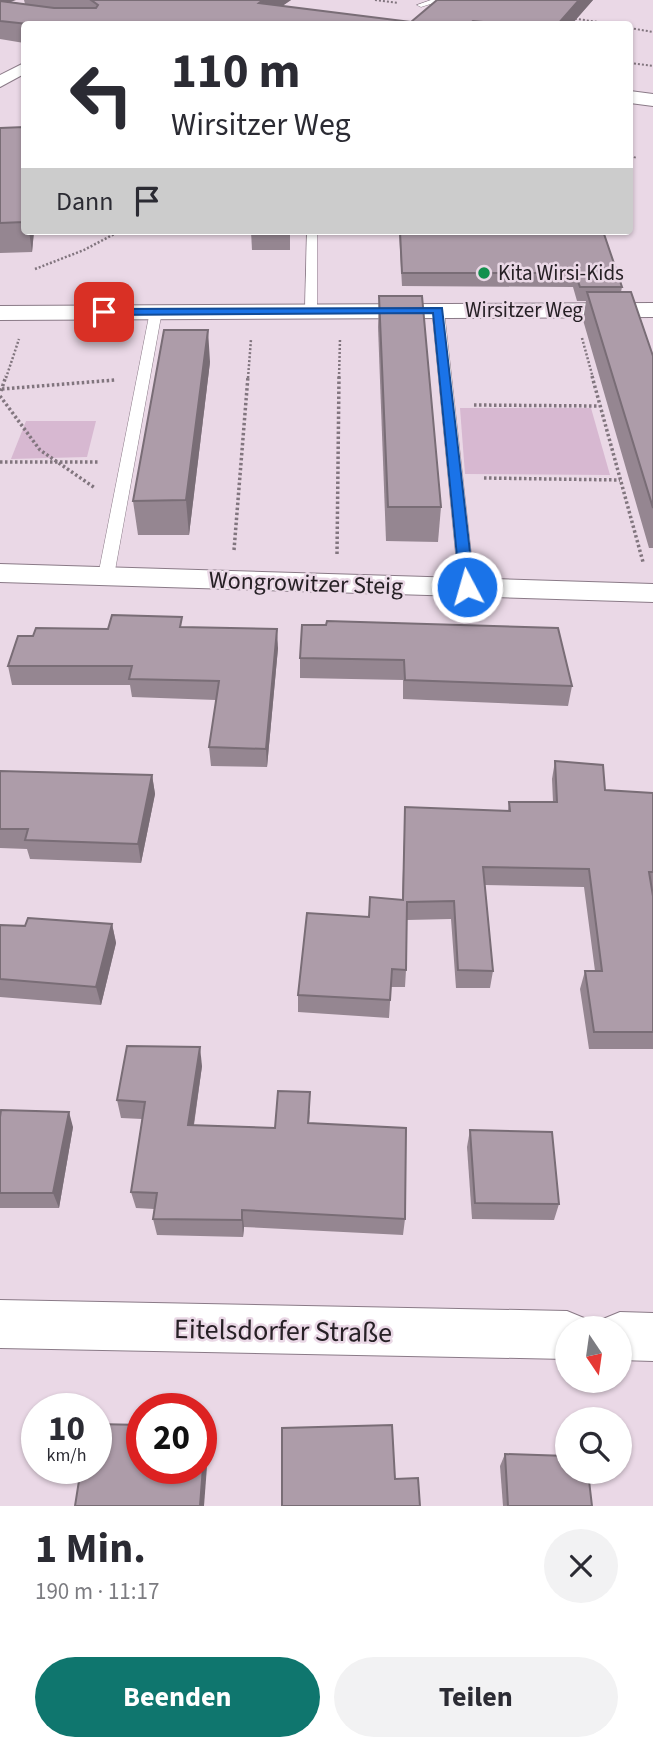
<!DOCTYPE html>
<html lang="de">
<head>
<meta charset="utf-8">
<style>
  body { margin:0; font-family:"Source Sans 3",sans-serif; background:#f2f2f3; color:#2b2b33; height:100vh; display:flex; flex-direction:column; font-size:26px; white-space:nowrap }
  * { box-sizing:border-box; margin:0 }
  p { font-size:23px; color:#7c7c81 }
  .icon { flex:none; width:38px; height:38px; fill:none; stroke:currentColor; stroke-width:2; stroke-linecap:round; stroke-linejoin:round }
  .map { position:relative; height:1506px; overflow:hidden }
  .side { display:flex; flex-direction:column; background:#fff; flex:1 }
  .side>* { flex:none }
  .hud { position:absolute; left:21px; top:21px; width:612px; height:214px; border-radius:7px; box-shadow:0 2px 5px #0004; background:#fff; color:#2b2b33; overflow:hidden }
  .needle { width:46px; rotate:167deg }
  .buttons { position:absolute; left:555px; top:1316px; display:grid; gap:14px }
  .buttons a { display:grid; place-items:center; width:77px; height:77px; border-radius:50%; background:#fff; box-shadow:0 2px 5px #0004; font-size:35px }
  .speed { position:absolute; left:21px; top:1393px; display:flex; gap:14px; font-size:35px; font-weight:700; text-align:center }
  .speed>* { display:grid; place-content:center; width:91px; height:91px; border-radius:50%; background:#fff; box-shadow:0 2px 5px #0004; line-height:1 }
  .speed small { font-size:18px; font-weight:400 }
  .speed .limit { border:10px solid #d22; background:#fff; color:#111 }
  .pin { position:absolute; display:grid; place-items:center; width:60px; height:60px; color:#fff; margin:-30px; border-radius:14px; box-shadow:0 4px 10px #0006 }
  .me { position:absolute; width:77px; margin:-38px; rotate:354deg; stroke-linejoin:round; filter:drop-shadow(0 0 5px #0008) }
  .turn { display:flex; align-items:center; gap:24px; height:147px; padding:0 35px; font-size:32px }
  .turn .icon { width:91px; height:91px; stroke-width:2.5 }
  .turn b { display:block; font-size:49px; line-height:60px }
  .then { display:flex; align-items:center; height:66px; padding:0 35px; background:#0003; gap:14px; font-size:26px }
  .round { display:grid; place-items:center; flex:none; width:74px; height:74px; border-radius:37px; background:#f2f2f3 }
  .summary { display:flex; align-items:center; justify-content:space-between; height:119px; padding:0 35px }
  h1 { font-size:42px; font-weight:700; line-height:52px }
  .button { display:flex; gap:14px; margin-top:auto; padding:14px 35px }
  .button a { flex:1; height:80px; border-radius:42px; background:#0f766e; color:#fff; font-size:28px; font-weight:700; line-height:80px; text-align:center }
  .button a+a { background:#f2f2f3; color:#2b2b33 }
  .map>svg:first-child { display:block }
  .green { fill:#d7b8d1 }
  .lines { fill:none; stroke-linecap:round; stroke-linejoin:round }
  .lane-casing { stroke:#8a7a87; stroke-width:1 }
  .street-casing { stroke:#8a7a87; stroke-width:2 }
  .secondary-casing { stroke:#8a7a87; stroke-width:2 }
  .path-far2 { stroke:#81757e; stroke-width:2; stroke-dasharray:2 2; stroke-linecap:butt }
  .path-far1 { stroke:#81757e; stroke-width:2.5; stroke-dasharray:2 2; stroke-linecap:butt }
  .path { stroke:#81757e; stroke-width:3.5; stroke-dasharray:2.5 2.5; stroke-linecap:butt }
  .lane { fill:#fff; fill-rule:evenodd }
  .street { fill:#fff; fill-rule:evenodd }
  .secondary { fill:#fff; fill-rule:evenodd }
  .wall { fill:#958691 }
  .shaded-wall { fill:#796d76 }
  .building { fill:#ad9ca9; stroke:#796d76; stroke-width:2 }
  .route { fill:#1a73e8; stroke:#114b97; stroke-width:2 }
  .poi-dot { fill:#12904d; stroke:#ead8e6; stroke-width:2.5 }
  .labels { text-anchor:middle; stroke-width:5; stroke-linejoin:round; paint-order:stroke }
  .far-poi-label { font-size:21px; fill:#262025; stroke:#ead8e6; text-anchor:start }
  .far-street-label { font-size:21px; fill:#262025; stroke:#ead8e6 }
  .street-label { font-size:24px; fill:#262025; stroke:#ead8e6 }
  .near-street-label { font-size:28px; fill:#262025; stroke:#ead8e6 }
</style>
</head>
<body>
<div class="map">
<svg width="653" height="1506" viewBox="0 0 653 1506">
  <rect width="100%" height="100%" fill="#ead8e6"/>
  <g class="green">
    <polygon points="460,408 591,408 610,475 465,474"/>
    <polygon points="26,421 96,421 87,457 11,459"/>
  </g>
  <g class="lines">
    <g class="lane-casing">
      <g id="lane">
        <polygon points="431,0 443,0 421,7 417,5"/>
        <polygon points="307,231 317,231 317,310 311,313 305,310"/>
        <polygon points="438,307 444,310 475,588 467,593 459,588 432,310"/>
        <polygon points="156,308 162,311 114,576 106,581 98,576 150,311"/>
      </g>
    </g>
    <g class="street-casing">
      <g id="street">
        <polygon points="24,63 24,74 0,87 0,75"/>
        <polygon points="653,303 653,317 0,320 0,306"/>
        <polygon points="0,564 653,584 653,602 0,582"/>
        <polygon points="0,1300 567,1311 584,1318 588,1328 567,1328 567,1359 0,1348"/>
        <polygon points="620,1312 653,1313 653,1361 620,1360 620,1328 599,1328 603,1319"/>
      </g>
    </g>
    <g class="secondary-casing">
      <polygon id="secondary" points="630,91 653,94 653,106 630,103"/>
    </g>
    <g class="path-far2">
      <polyline points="375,0 398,3"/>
      <polyline points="571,18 611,24"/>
      <polyline points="630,28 653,32"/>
      <polyline points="630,63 653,66"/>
      <polyline points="630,156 637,158"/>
    </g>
    <g class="path-far1">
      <polyline points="35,269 84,250 120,231"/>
      <polyline points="582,338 593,378"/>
      <polyline points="6,378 19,339"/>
      <polyline points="248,378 251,339"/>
      <polyline points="339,378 340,339"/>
    </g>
    <g class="path">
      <polyline points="592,376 643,562"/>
      <polyline points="2,389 115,380"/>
      <polyline points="1,391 6,376"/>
      <polyline points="0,396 40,450 95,488"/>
      <polyline points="474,405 599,406"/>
      <polyline points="0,462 98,462"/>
      <polyline points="484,478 620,480"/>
      <polyline points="234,550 248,376"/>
      <polyline points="337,554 339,376"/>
    </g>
    <use href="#lane" class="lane"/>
    <use href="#street" class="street"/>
    <use href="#secondary" class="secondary"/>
  </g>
  <g class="wall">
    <polygon points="0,0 25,4 24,0 291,0 282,6 411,22 437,0 593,0 572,24 24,24 24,43 0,39"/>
    <polygon points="24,127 24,231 34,231 32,252 0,253 0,128"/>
    <polygon points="251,231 290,231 290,250 252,250"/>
    <polygon points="399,231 603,231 622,287 621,292 653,356 653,548 649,548 583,320 586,301 577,301 573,287 402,286"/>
    <polygon points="379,296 441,507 438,542 386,541 378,327"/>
    <polygon points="210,362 189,535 138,535 133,501"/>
    <polygon points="302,625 572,686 568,706 403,699 403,680 300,678 300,658"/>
    <polygon points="183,627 278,648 267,767 211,766 209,747 216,700 132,697 130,685 12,685 8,666 33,636 108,629"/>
    <polygon points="555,761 605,790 653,796 653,890 652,890 653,896 653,1049 589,1049 580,989 585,971 595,971 584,887 485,885 493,971 490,988 456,988 451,919 407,920 406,970 405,987 391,987 389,1018 298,1012 298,995 369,917 402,900 405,807 508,811 509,802 553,802 552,779"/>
    <polygon points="0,771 152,775 155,794 141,863 30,859 27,849 0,848"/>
    <polygon points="112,924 116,943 101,1005 0,997 0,925"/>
    <polygon points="202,1066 194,1125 275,1128 310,1110 309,1123 405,1219 403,1235 244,1227 243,1237 157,1235 153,1219 154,1209 136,1208 131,1192 142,1119 121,1118 117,1100"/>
    <polygon points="0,1117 73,1127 59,1208 0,1208"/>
    <polygon points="470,1130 559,1204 554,1220 472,1219 467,1147"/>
    <polygon points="505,1454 592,1506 503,1506 500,1466"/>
  </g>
  <g class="shaded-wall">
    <polygon points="0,0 16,0 0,6"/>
    <polygon points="263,0 291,0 259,22 259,3"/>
    <polygon points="579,0 593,0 572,24 558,24"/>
    <polygon points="29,231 34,231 32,252"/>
    <polygon points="208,330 210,362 189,535 186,500"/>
    <polygon points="277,629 278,648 267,767 266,749"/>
    <polygon points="152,775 155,794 141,863 138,844"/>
    <polygon points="112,924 116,943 101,1005 96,987"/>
    <polygon points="200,1047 202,1066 191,1143 188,1125"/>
    <polygon points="69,1112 73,1127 59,1208 53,1193"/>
    <polygon points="242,1210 244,1227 243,1237 242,1220"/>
    <polygon points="206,1427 209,1440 204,1506 200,1506"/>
  </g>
  <g class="building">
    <polygon points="91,0 263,0 259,3 411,22 437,0 579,0 558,24 504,24 473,21 469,24 28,24 0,21 0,1 54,8 96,8 98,5"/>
    <polygon points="24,127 24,222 0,223 0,128"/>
    <polygon points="400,231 603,231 622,287 580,287 575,273 402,273"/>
    <polygon points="587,292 631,292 653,356 653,508"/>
    <polygon points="379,296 422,296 441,507 388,507"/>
    <polygon points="164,330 208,330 186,500 133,501"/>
    <polygon points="112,615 182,617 180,627 277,629 266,749 209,747 219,681 129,679 132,666 8,666 18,636 33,636 36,628 108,629"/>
    <polygon points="327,621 558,628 572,686 405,680 404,660 300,658 302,625 326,625"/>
    <polygon points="555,761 603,765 605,790 653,793 653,872 649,872 653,896 653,1032 594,1032 585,971 602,971 589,869 483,867 493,971 458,970 454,901 407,902 406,970 392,969 390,1000 298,995 307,913 369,917 370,897 403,900 405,807 510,811 509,802 557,802"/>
    <polygon points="0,771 152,775 138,844 25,840 28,829 0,829"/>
    <polygon points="28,918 112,924 96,987 0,979 0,925 25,926"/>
    <polygon points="127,1046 200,1047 188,1125 275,1128 278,1091 310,1092 308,1123 406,1128 405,1219 242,1210 242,1220 153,1219 157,1193 131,1192 145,1102 117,1100"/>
    <polygon points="1,1110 69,1112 53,1193 0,1193 0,1117"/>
    <polygon points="470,1130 552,1132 559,1204 475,1203"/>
    <polygon points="96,1424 142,1425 142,1468 201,1468 201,1427 206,1427 200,1506 75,1506 81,1468 96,1468"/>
    <polygon points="392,1425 395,1479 418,1478 420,1506 282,1506 282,1428"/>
    <polygon points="505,1454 567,1456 567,1472 588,1472 592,1506 508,1506"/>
  </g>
  <polygon class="route" points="442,308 474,587 467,592 460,587 433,313 104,315 99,312 104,309"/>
  <circle class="poi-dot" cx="484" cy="273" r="7"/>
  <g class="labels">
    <g class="far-poi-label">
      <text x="498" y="280">Kita Wirsi-Kids</text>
    </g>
    <g class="far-street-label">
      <text x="524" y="317">Wirsitzer Weg</text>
    </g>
    <g class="street-label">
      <text transform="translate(306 583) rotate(2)" y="8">Wongrowitzer Steig</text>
    </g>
    <g class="near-street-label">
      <text transform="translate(283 1330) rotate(1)" y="10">Eitelsdorfer Straße</text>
    </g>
  </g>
</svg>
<div class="buttons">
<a><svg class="needle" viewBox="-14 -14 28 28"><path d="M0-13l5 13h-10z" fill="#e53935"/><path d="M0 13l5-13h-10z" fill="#7c7c81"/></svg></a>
<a><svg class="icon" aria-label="search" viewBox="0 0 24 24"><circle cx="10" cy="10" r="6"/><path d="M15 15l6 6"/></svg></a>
</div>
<div class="speed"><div>10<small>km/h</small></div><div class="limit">20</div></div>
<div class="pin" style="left:104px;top:312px;background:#d93025"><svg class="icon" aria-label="arrive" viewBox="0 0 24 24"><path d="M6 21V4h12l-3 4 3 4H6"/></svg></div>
<svg class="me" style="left:467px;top:587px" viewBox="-20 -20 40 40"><circle r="17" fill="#1a73e8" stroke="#fff" stroke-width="3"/><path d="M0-11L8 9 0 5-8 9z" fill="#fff"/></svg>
<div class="hud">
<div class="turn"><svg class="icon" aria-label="left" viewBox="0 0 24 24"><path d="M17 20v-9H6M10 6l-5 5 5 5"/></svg><div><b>110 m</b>Wirsitzer Weg</div></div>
<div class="then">Dann<svg class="icon" aria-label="arrive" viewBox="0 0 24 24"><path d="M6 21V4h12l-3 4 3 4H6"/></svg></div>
</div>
</div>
<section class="side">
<div class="summary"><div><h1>1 Min.</h1><p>190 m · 11:17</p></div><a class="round"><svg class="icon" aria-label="close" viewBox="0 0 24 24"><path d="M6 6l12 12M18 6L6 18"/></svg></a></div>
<div class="button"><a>Beenden</a><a>Teilen</a></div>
</section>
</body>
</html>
